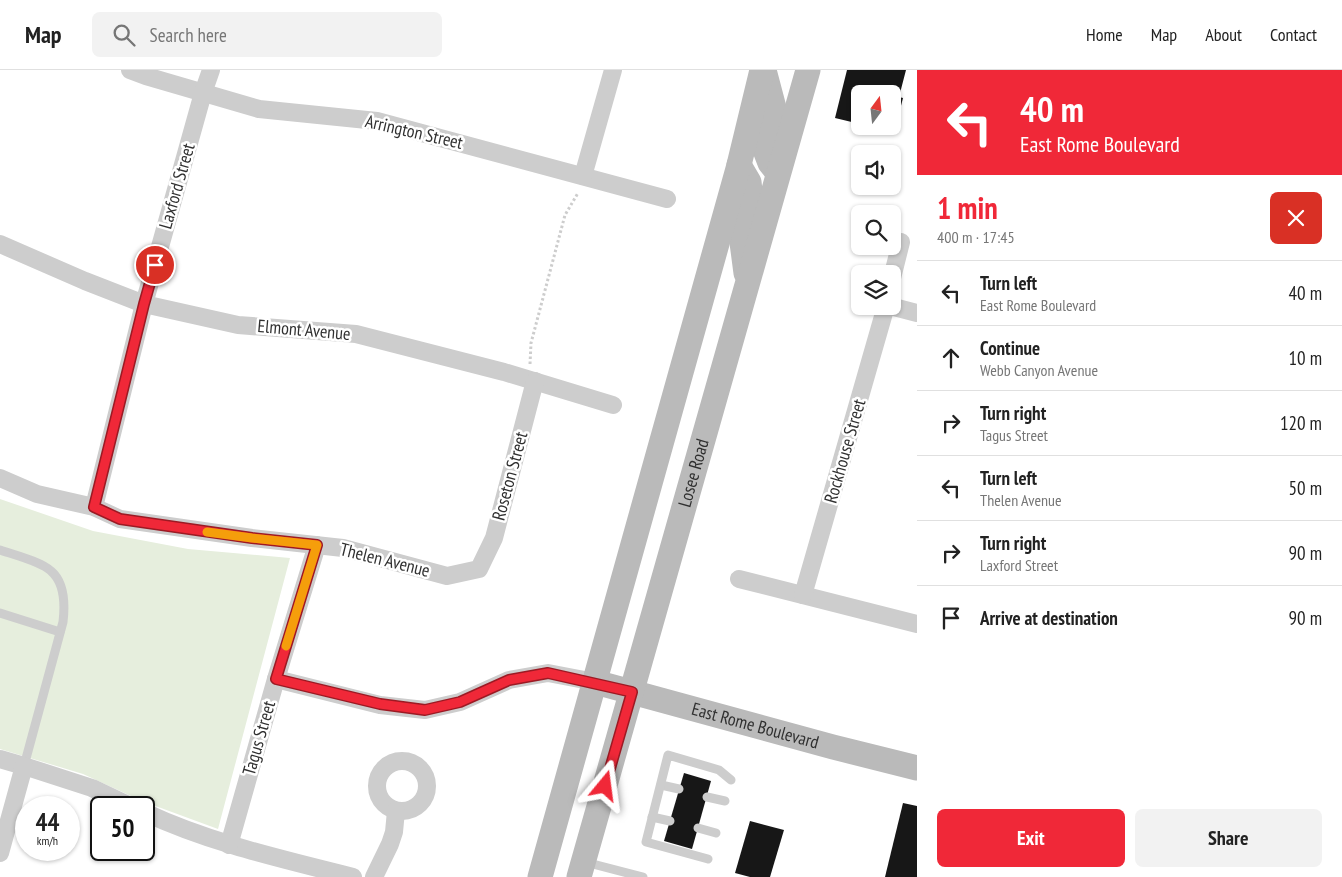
<!DOCTYPE html>
<html lang="en">
<head>
<meta charset="utf-8">
<style>
  body { margin:0; font-family:"PT Sans Narrow",sans-serif; background:#f2f2f2; color:#222; height:100vh; display:flex; flex-direction:column; font-size:19px; white-space:nowrap }
  * { box-sizing:border-box; margin:0 }
  p { font-size:16px; color:#767676 }
  .icon { flex:none; width:28px; height:28px; fill:none; stroke:currentColor; stroke-width:2; stroke-linecap:round; stroke-linejoin:round }
  .map { position:relative; flex:1; overflow:hidden }
  .panel { display:flex; flex-direction:column; background:#fff; width:425px }
  .panel>* { flex:none }
  .guide { background:#f02838; color:#fff; overflow:hidden }
  .needle { width:32px; rotate:15deg }
  .fabs { position:absolute; left:851px; top:15px; display:grid; gap:10px }
  .fabs a { display:grid; place-items:center; width:50px; height:50px; border-radius:8px; background:#fff; box-shadow:0 1px 4px #0004; font-size:25px }
  .speed { position:absolute; left:15px; top:726px; display:flex; gap:10px; font-size:25px; font-weight:700; text-align:center }
  .speed>* { display:grid; place-content:center; width:65px; height:65px; border-radius:50%; background:#fff; box-shadow:0 1px 4px #0004; line-height:1 }
  .speed small { font-size:12px; font-weight:400 }
  .speed .limit { border:2px solid #111; border-radius:8px; background:#fff; color:#111 }
  .pin { position:absolute; display:grid; place-items:center; width:42px; height:42px; color:#fff; margin:-21px; border:2px solid #fff; border-radius:50%; box-shadow:0 1px 5px #0007 }
  .me { position:absolute; width:55px; margin:-28px; rotate:16deg; stroke-linejoin:round; filter:drop-shadow(0 0 4px #0008) }
  .turn { display:flex; align-items:center; gap:18px; height:105px; padding:0 20px; font-size:22px }
  .turn .icon { width:65px; height:65px; stroke-width:2.5 }
  .turn b { display:block; font-size:35px; line-height:42px }
  .round { display:grid; place-items:center; flex:none; width:52px; height:52px; border-radius:8px; background:#f2f2f2 }
  .head { display:flex; align-items:center; justify-content:space-between; height:85px; padding:0 20px }
  h1 { font-size:30px; font-weight:700; line-height:38px; color:#f02838 }
  .button { display:flex; gap:10px; margin-top:auto; padding:10px 20px }
  .button a { flex:1; height:58px; border-radius:8px; background:#f02838; color:#fff; font-size:20px; font-weight:700; line-height:58px; text-align:center }
  .button a+a { background:#f2f2f2; color:#222 }
  ul { padding:0; list-style:none }
  li { display:flex; align-items:center; gap:15px; height:65px; padding:0 20px; border-top:1px solid #e0e0e0 }
  li div { flex:1 }
  li b { display:block; font-size:19px }
  li em { font-style:normal }
  header { display:flex; align-items:center; gap:30px; box-sizing:border-box; height:70px; padding:0 25px; background:#fff; border-bottom:1px solid #e0e0e0 }
  header strong { font-size:24px }
  nav { display:flex; gap:28px; margin-inline-start:auto; font-size:18px }
  .search { width:350px; height:45px; background:#f2f2f2; display:flex; align-items:center; gap:12px; box-sizing:border-box; padding:0 18px; border-radius:8px; color:#767676; font-size:19px }
  main { display:flex; flex:1; min-height:0 }
  .map>svg:first-child { display:block }
  .green { fill:#e6eedd }
  .building { fill:#171717 }
  .lines { fill:none; stroke-linecap:round; stroke-linejoin:round }
  .path { stroke:#cdcdcd; stroke-width:3; stroke-dasharray:2.5 2.5; stroke-linecap:butt }
  .lane { stroke:#cdcdcd; stroke-width:9 }
  .street { stroke:#cdcdcd; stroke-width:18 }
  .secondary { stroke:#bababa; stroke-width:25 }
  .route-casing { stroke:#9c1a24; stroke-width:12 }
  .route { stroke:#f02838; stroke-width:9 }
  .slow { stroke:#f59e0b; stroke-width:9 }
  .labels { text-anchor:middle; stroke-width:5; stroke-linejoin:round; paint-order:stroke }
  .street-label { font-size:18px; fill:#303030; stroke:#fff }
</style>
</head>
<body>
<header>
<strong>Map</strong>
<div class="search"><svg class="icon" aria-label="search" viewBox="0 0 24 24"><circle cx="10" cy="10" r="6"/><path d="M15 15l6 6"/></svg>Search here</div>
<nav><a>Home</a><a>Map</a><a>About</a><a>Contact</a></nav>
</header>
<main>
<div class="map">
<svg width="917" height="807" viewBox="0 0 917 807">
  <rect width="100%" height="100%" fill="#fff"/>
  <polygon class="green" points="0,429 93,461 188,479 290,488 218,759 142,731 83,704 0,679"/>
  <g class="building">
    <polygon points="847,0 906,0 899,27 903,28 894,63 871,57 892,56 892,24 860,24 860,54 835,48"/>
    <polygon points="684,703 711,711 692,779 664,771"/>
    <polygon points="903,733 917,736 917,807 885,807"/>
    <polygon points="750,751 784,760 770,807 750,807 735,803"/>
  </g>
  <g class="lines">
    <polyline class="path" points="530,294 531,273 565,145 578,123"/>
    <g class="lane">
      <path d="M0,480C14,485 40,491 51,501C65,513 65,535 63,552L24,696"/>
      <polyline points="0,543 60,562"/>
      <polyline points="661,715 679,719"/>
      <polyline points="707,727 725,731"/>
      <polyline points="652,747 670,751"/>
      <polyline points="698,758 716,763"/>
      <polyline points="708,789 646,772 668,685 719,700 731,710"/>
      <polyline points="585,792 643,807"/>
    </g>
    <g class="street">
      <polyline points="130,0 146,6 259,39 377,51 667,129"/>
      <polyline points="583,106 613,0"/>
      <polyline points="0,174 85,211 144,234 238,255 356,264 504,302 613,335"/>
      <polyline points="892,208 901,172"/>
      <polyline points="890,236 917,243"/>
      <polyline points="0,408 37,424 94,437 120,449 252,468 343,478 447,506 479,499 494,468 535,311"/>
      <polyline points="94,437 144,234 203,23 211,0"/>
      <polyline points="739,509 917,554"/>
      <polyline points="803,525 886,236"/>
      <polyline points="276,609 380,635 425,640 460,632 509,610 548,603 595,612"/>
      <polyline points="0,689 24,696 92,718 134,738"/>
      <circle cx="402" cy="716" r="25"/>
      <path d="M144,742C210,773 282,789 353,807"/>
      <polyline points="229,775 276,609 317,475"/>
      <polyline points="0,783 24,696"/>
      <polyline points="374,807 390,774 394,762 396,741"/>
    </g>
    <g class="secondary">
      <polyline points="764,0 774,38 765,73 765,80 770,93 778,103"/>
      <polyline points="739,95 749,112 750,121 749,130 741,165 746,203"/>
      <path id="s1" d="M595,612L833,677L917,698"/>
      <polyline points="540,807 739,95 762,0"/>
      <path id="s2" d="M579,807L808,0"/>
    </g>
  </g>
  <g class="lines">
    <g class="route-casing">
      <polyline id="route" points="155,195 144,234 94,437 120,449 252,468 317,475 276,609 380,634 425,640 460,632 509,610 548,603 632,622 605,716"/>
    </g>
    <use href="#route" class="route"/>
    <polyline class="slow" points="207,462 252,468 317,475 286,576"/>
  </g>
  <g class="labels">
    <g class="street-label">
      <text transform="translate(414 62) rotate(13)" y="6">Arrington Street</text>
      <text transform="translate(177 116) rotate(-74)" y="6">Laxford Street</text>
      <text transform="translate(304 260) rotate(5)" y="6">Elmont Avenue</text>
      <text transform="translate(845 381) rotate(-74)" y="6">Rockhouse Street</text>
      <text dy="6" stroke="none"><textPath href="#s2" startOffset="420">Losee Road</textPath></text>
      <text transform="translate(510 406) rotate(-75)" y="6">Roseton Street</text>
      <text transform="translate(385 490) rotate(14)" y="6">Thelen Avenue</text>
      <text dy="6" stroke="none"><textPath href="#s1" startOffset="166">East Rome Boulevard</textPath></text>
      <text transform="translate(259 668) rotate(-74)" y="6">Tagus Street</text>
    </g>
  </g>
</svg>
<div class="fabs">
<a><svg class="needle" viewBox="-14 -14 28 28"><path d="M0-13l5 13h-10z" fill="#e53935"/><path d="M0 13l5-13h-10z" fill="#767676"/></svg></a>
<a><svg class="icon" aria-label="sound" viewBox="0 0 24 24"><path d="M4 9h4l5-4v14l-5-4H4zM17 9q2 3 0 6"/></svg></a>
<a><svg class="icon" aria-label="search" viewBox="0 0 24 24"><circle cx="10" cy="10" r="6"/><path d="M15 15l6 6"/></svg></a>
<a><svg class="icon" aria-label="layers" viewBox="0 0 24 24"><path d="M12 4l9 5-9 5-9-5zM3 14l9 5 9-5"/></svg></a>
</div>
<div class="speed"><div>44<small>km/h</small></div><div class="limit">50</div></div>
<div class="pin" style="left:155px;top:195px;background:#d93025"><svg class="icon" aria-label="arrive" viewBox="0 0 24 24"><path d="M6 21V4h12l-3 4 3 4H6"/></svg></div>
<svg class="me" style="left:605px;top:716px" viewBox="-20 -20 40 40"><path d="M0-17L14 15 0 8-14 15z" fill="#f02838" stroke="#fff" stroke-width="4"/></svg>
</div>
<section class="panel">
<div class="guide">
<div class="turn"><svg class="icon" aria-label="left" viewBox="0 0 24 24"><path d="M17 20v-9H6M10 6l-5 5 5 5"/></svg><div><b>40 m</b>East Rome Boulevard</div></div>
</div>
<div class="head"><div><h1>1 min</h1><p>400 m · 17:45</p></div><a class="round" style="background:#d93025;color:#fff"><svg class="icon" aria-label="close" viewBox="0 0 24 24"><path d="M6 6l12 12M18 6L6 18"/></svg></a></div>
<ul>
<li><svg class="icon" aria-label="left" viewBox="0 0 24 24"><path d="M17 20v-9H6M10 6l-5 5 5 5"/></svg><div><b>Turn left</b><p>East Rome Boulevard</p></div><em>40 m</em></li>
<li><svg class="icon" aria-label="ahead" viewBox="0 0 24 24"><path d="M12 20V5M6 11l6-6 6 6"/></svg><div><b>Continue</b><p>Webb Canyon Avenue</p></div><em>10 m</em></li>
<li><svg class="icon" aria-label="right" viewBox="0 0 24 24"><path d="M7 20v-9h11M14 6l5 5-5 5"/></svg><div><b>Turn right</b><p>Tagus Street</p></div><em>120 m</em></li>
<li><svg class="icon" aria-label="left" viewBox="0 0 24 24"><path d="M17 20v-9H6M10 6l-5 5 5 5"/></svg><div><b>Turn left</b><p>Thelen Avenue</p></div><em>50 m</em></li>
<li><svg class="icon" aria-label="right" viewBox="0 0 24 24"><path d="M7 20v-9h11M14 6l5 5-5 5"/></svg><div><b>Turn right</b><p>Laxford Street</p></div><em>90 m</em></li>
<li><svg class="icon" aria-label="arrive" viewBox="0 0 24 24"><path d="M6 21V4h12l-3 4 3 4H6"/></svg><div><b>Arrive at destination</b></div><em>90 m</em></li>
</ul>
<div class="button"><a>Exit</a><a>Share</a></div>
</section>
</main>
</body>
</html>
